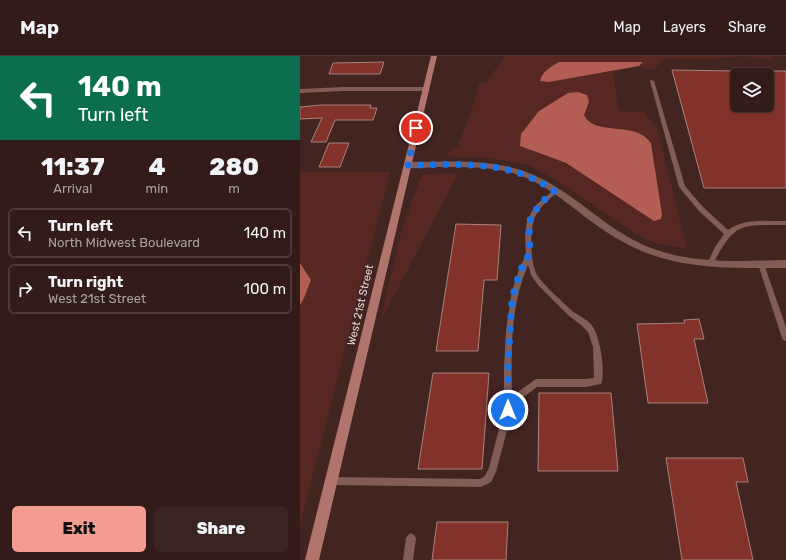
<!DOCTYPE html>
<html lang="en">
<head>
<meta charset="utf-8">
<style>
  body { margin:0; font-family:Rubik,sans-serif; background:#3a2422; color:#f1f3f6; height:100vh; display:flex; flex-direction:column; font-size:15px; white-space:nowrap }
  * { box-sizing:border-box; margin:0 }
  p { font-size:13px; color:#a8a1a2 }
  .icon { flex:none; width:22px; height:22px; fill:none; stroke:currentColor; stroke-width:2; stroke-linecap:round; stroke-linejoin:round }
  .map { position:relative; flex:1; overflow:hidden }
  .sheet { display:flex; flex-direction:column; background:#321b19; width:300px }
  .sheet>* { flex:none }
  .hud { background:#0b6e4f; color:#fff; overflow:hidden }
  .fabs { position:absolute; left:430px; top:12px; display:grid; gap:8px }
  .fabs a { display:grid; place-items:center; width:44px; height:44px; border-radius:6px; background:#321b19; box-shadow:0 1px 3px #0004,0 0 0 1px #4d3938; font-size:20px }
  .pin { position:absolute; display:grid; place-items:center; width:34px; height:34px; color:#fff; margin:-17px; border:2px solid #fff; border-radius:50%; box-shadow:0 1px 4px #0007 }
  .me { position:absolute; width:44px; margin:-22px; rotate:0deg; stroke-linejoin:round; filter:drop-shadow(0 0 3px #0008) }
  .turn { display:flex; align-items:center; gap:14px; height:84px; padding:0 12px; font-size:18px }
  .turn .icon { width:52px; height:52px; stroke-width:2.5 }
  .turn b { display:block; font-size:28px; line-height:34px }
  .eta { display:flex; justify-content:space-evenly; align-items:center; height:68px; text-align:center }
  .eta b { font-size:24px; font-weight:800; line-height:28px }
  .primary-button { display:flex; gap:8px; margin-top:auto; padding:8px 12px }
  .primary-button a { flex:1; height:46px; border-radius:6px; background:#f59c91; color:#111; font-size:16px; font-weight:800; line-height:46px; text-align:center }
  .primary-button a+a { background:#3a2422; color:#f1f3f6 }
  ul { padding:0; list-style:none }
  li { display:flex; align-items:center; gap:12px; height:50px; margin:0 8px 6px; padding:0 4px; border:2px solid #4d3938; border-radius:6px }
  li div { flex:1 }
  li b { display:block; font-size:15px }
  li em { font-style:normal }
  header { display:flex; align-items:center; gap:24px; box-sizing:border-box; height:56px; padding:0 20px; background:#321b19; border-bottom:1px solid #4d3938 }
  header strong { font-size:19px }
  nav { display:flex; gap:22px; margin-inline-start:auto; font-size:14px }
  main { display:flex; flex:1; min-height:0 }
  .map>svg:first-child { display:block }
  .green { fill:#572823; fill-rule:evenodd }
  .water { fill:#b35d54 }
  .building { fill:#82312b; stroke:#a8837e }
  .lines { fill:none; stroke-linecap:round; stroke-linejoin:round }
  .lane { fill:#825c57; fill-rule:evenodd }
  .street { fill:#825c57; fill-rule:evenodd }
  .secondary { fill:#b1756d; fill-rule:evenodd }
  .route { stroke:#1a73e8; stroke-width:7; stroke-dasharray:0 12.6 }
  .labels { text-anchor:middle; stroke-width:3; stroke-linejoin:round; paint-order:stroke }
  .street-label { font-size:11px; fill:#e8d3d1; stroke:#422421 }
</style>
</head>
<body>
<header>
<strong>Map</strong>
<nav><a>Map</a><a>Layers</a><a>Share</a></nav>
</header>
<main>
<section class="sheet">
<div class="hud">
<div class="turn"><svg class="icon" aria-label="left" viewBox="0 0 24 24"><path d="M17 20v-9H6M10 6l-5 5 5 5"/></svg><div><b>140 m</b>Turn left</div></div>
</div>
<div class="eta">
<div><b>11:37</b><p>Arrival</p></div>
<div><b>4</b><p>min</p></div>
<div><b>280</b><p>m</p></div>
</div>
<ul>
<li><svg class="icon" aria-label="left" viewBox="0 0 24 24"><path d="M17 20v-9H6M10 6l-5 5 5 5"/></svg><div><b>Turn left</b><p>North Midwest Boulevard</p></div><em>140 m</em></li>
<li><svg class="icon" aria-label="right" viewBox="0 0 24 24"><path d="M7 20v-9h11M14 6l5 5-5 5"/></svg><div><b>Turn right</b><p>West 21st Street</p></div><em>100 m</em></li>
</ul>
<div class="primary-button"><a>Exit</a><a>Share</a></div>
</section>
<div class="map">
<svg width="486" height="504" viewBox="0 0 486 504">
  <rect width="100%" height="100%" fill="#422421"/>
  <g class="green">
    <path d="M205,0H486V1L474,0L472,4L442,0L412,3H364L354,13H347L339,10L343,6L249,26L320,14L313,17L319,55L344,56L357,72L387,193L354,187L336,178L253,122L228,109L185,101H151L147,97L158,90L174,47L179,27L186,26ZM268,37L285,54L284,59L286,65L293,68L347,80L352,87L362,158L361,163L354,165L266,107L230,95L239,55Z"/>
    <polygon points="0,116 90,116 0,469"/>
    <polygon points="127,118 158,118 80,266 101,177 121,120"/>
  </g>
  <g class="water">
    <path d="M259,6H343L339,10L249,26L240,25C242,15 251,11 259,6Z"/>
    <path d="M278,36L287,39L289,46L284,59C294,81 336,64 351,87L362,158L361,163L354,165L266,107L220,90L221,78L239,55L268,37Z"/>
    <polygon points="0,207 11,224 4,242 0,249"/>
  </g>
  <g class="building">
    <polygon points="84,6 80,18 29,18 33,7"/>
    <polygon points="372,14 437,15 437,49 467,49 467,15 486,15 486,132 404,132"/>
    <polygon points="21,49 71,49 70,52 77,52 73,64 35,64 26,86 11,86 22,62 0,63 0,51"/>
    <polygon points="29,87 49,87 40,111 19,111"/>
    <polygon points="156,168 201,169 197,224 184,224 178,295 136,295"/>
    <polygon points="399,263 404,283 394,283 408,347 348,347 337,268 385,267 384,264"/>
    <polygon points="133,317 189,317 182,413 118,413"/>
    <polygon points="239,337 311,337 318,415 238,415"/>
    <polygon points="366,402 443,402 448,426 436,426 453,504 382,504"/>
    <polygon points="137,466 208,466 206,504 132,504"/>
  </g>
  <g class="lines">
    <g class="lane">
      <path d="M350,24L354,25L385,130L403,151L428,174C444,162 467,165 486,165V169C439,169 435,166 412,210H408L407,208L415,191L424,178L399,155L379,131L350,25Z"/>
      <path d="M255,133L257,134V136C250,143 241,150 236,159C229,171 230,206 237,219C244,230 262,245 271,254C278,260 288,263 293,271C300,282 306,316 301,328L286,331H237L217,346L212,355L196,416L191,426L181,431L31,429L28,428L27,425L28,422L31,421L180,423L185,420L189,412L204,353V313L206,274L212,235L218,216L226,198L225,180L227,165L232,155L237,148ZM228,209L231,219L238,229L268,259L281,269L288,276L293,291L294,322L286,323H236L212,340C211,296 210,250 228,209Z"/>
      <polygon points="461,205 464,208 486,271 486,285 483,284 482,282 458,208"/>
      <polygon points="111,477 114,479 116,482 113,504 103,504 106,482 108,479"/>
    </g>
    <g class="street">
      <polygon points="43,31 126,31 129,33 126,35 43,35 0,37 0,33"/>
      <path d="M107,106C153,106 202,101 244,124C283,144 313,180 357,194C398,208 443,205 486,204V212C418,212 364,215 305,175C276,156 250,129 216,118C191,110 163,111 138,111C127,111 114,114 104,111V107Z"/>
    </g>
    <polygon class="secondary" points="131,0 137,0 19,504 5,504"/>
  </g>
  <g class="lines">
    <path class="route" d="M116,72L108,109C160,109 210,103 254,135L241,147L232,159L229,167L230,196L220,215L212,242L208,311V354"/>
  </g>
  <g class="labels">
    <g class="street-label">
      <text transform="translate(60 249) rotate(-77)" y="4">West 21st Street</text>
    </g>
  </g>
</svg>
<div class="fabs">
<a><svg class="icon" aria-label="layers" viewBox="0 0 24 24"><path d="M12 4l9 5-9 5-9-5zM3 14l9 5 9-5"/></svg></a>
</div>
<div class="pin" style="left:116px;top:72px;background:#d93025"><svg class="icon" aria-label="arrive" viewBox="0 0 24 24"><path d="M6 21V4h12l-3 4 3 4H6"/></svg></div>
<svg class="me" style="left:208px;top:354px" viewBox="-20 -20 40 40"><circle r="17" fill="#1a73e8" stroke="#fff" stroke-width="3"/><path d="M0-11L8 9 0 5-8 9z" fill="#fff"/></svg>
</div>
</main>
</body>
</html>
